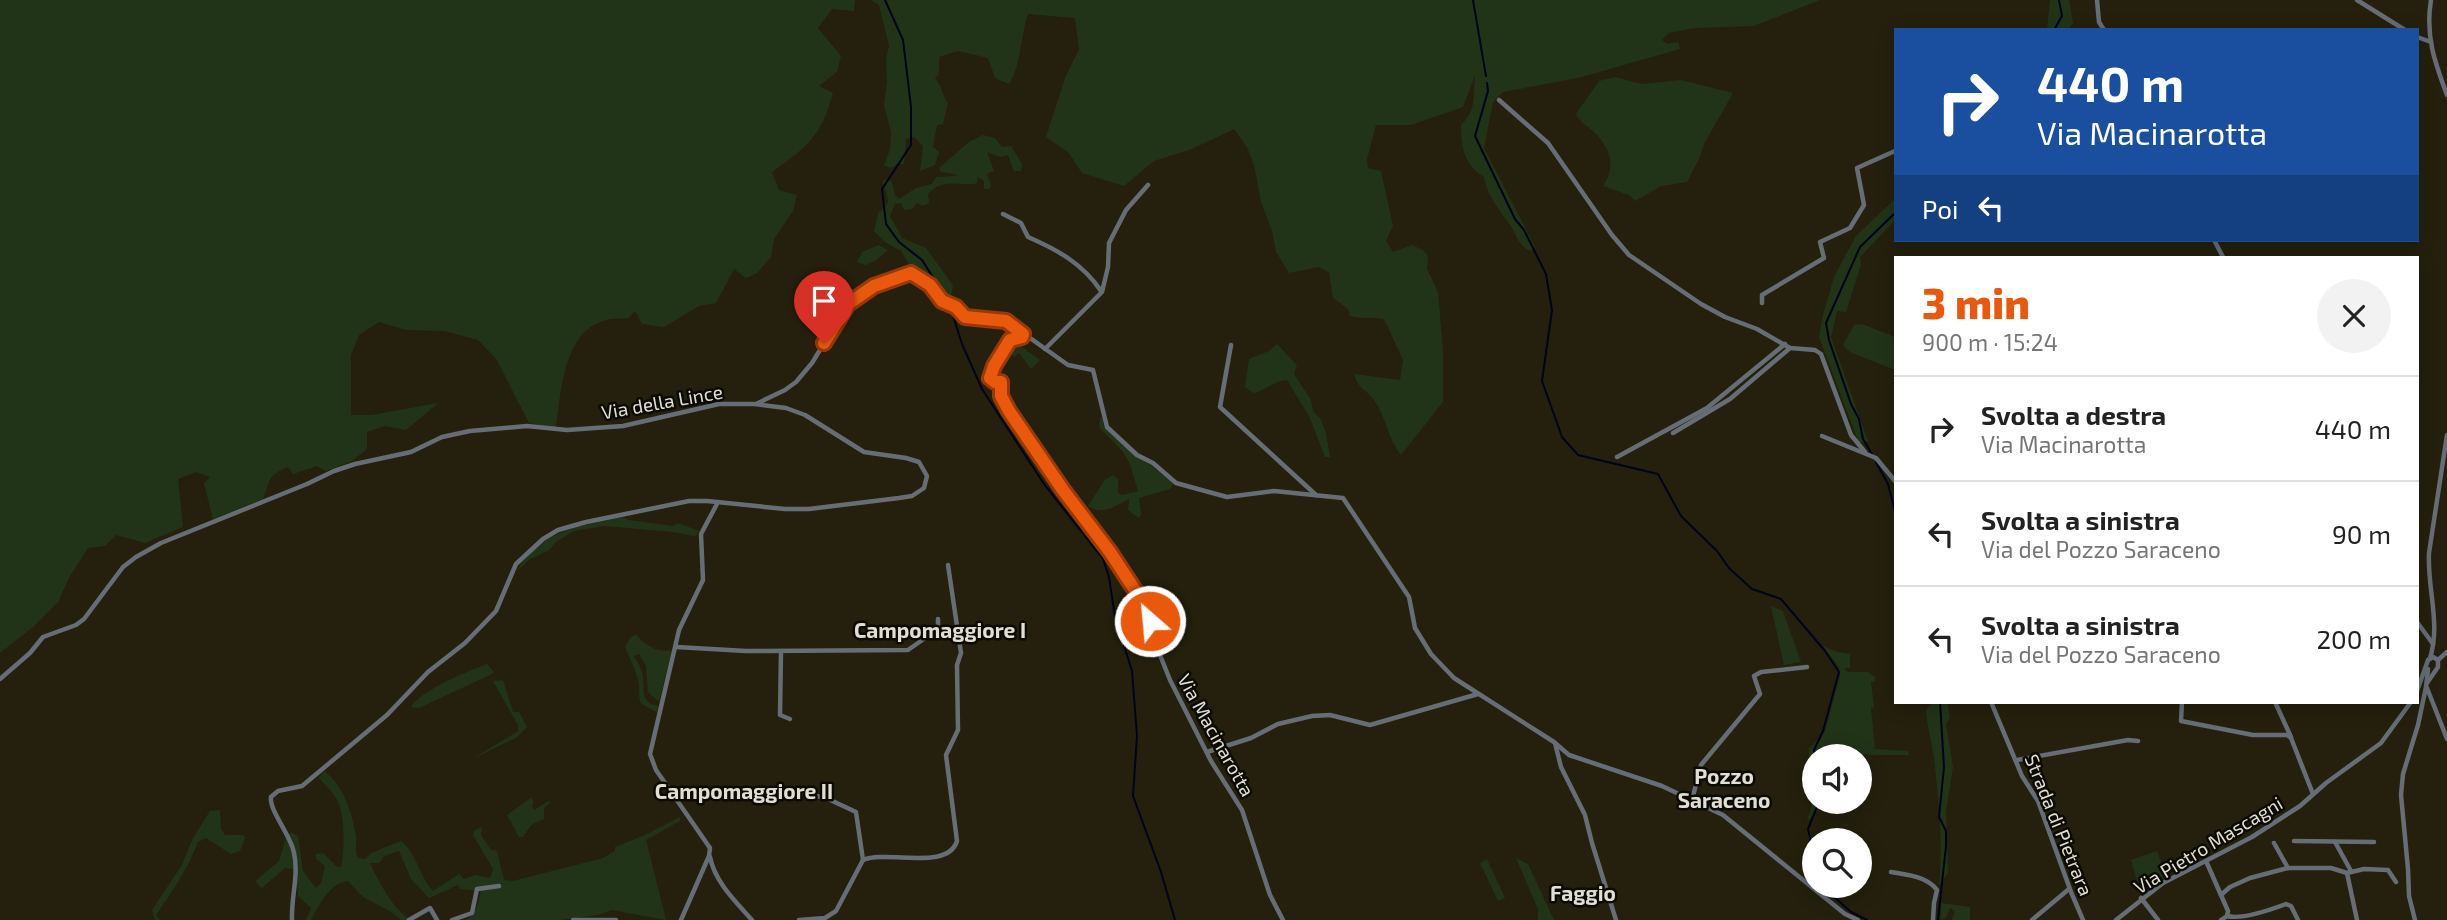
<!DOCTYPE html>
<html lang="it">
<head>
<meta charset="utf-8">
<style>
  body { margin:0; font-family:"Exo 2",sans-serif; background:#f2f2f2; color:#222; height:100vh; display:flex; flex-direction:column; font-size:26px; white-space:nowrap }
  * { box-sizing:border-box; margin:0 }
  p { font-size:23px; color:#767676 }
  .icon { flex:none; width:38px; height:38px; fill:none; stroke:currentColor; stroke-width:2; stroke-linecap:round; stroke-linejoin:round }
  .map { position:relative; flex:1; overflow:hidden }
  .side { position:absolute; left:1894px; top:256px; width:525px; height:448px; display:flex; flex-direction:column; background:#fff; border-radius:0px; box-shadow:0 4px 18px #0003 }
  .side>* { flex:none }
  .banner { position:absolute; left:1894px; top:28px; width:525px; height:214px; border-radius:0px; box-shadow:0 4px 18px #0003; background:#1a4fa0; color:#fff; overflow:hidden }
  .controls { position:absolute; left:1802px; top:744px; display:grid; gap:14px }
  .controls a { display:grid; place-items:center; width:70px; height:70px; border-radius:50%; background:#fff; box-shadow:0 4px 18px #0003; font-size:35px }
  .pin { position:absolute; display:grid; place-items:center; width:60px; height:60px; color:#fff; margin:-72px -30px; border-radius:50% 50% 50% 0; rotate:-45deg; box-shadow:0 0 7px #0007 }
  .pin .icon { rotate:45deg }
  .me { position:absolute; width:77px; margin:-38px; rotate:333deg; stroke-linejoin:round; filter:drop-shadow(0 0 5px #0008) }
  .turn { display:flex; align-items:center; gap:24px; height:147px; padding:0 28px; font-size:32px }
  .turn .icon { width:91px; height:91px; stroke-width:2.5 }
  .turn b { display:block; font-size:49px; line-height:60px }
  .then { display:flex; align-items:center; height:66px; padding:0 28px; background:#0003; gap:14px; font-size:26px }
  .round { display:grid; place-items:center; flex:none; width:74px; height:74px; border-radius:37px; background:#f2f2f2 }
  .headline { display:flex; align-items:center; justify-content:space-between; height:119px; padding:0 28px }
  h1 { font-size:42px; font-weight:800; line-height:52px; color:#ea580c }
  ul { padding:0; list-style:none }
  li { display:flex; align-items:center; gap:21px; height:105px; padding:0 28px; border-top:2px solid #e0e0e0 }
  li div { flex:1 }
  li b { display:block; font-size:26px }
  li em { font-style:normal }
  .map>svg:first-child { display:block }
  .green { fill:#213418 }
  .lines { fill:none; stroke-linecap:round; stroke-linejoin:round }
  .stream { stroke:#00041b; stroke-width:2 }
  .minor { stroke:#666d75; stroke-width:4.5 }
  .route-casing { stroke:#983908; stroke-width:18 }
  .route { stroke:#ea580c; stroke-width:12 }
  .labels { text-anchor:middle; stroke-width:5; stroke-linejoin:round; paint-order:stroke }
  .street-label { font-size:19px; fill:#e1dfd3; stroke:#0b0a03 }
  .neighbourhood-label { font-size:21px; font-weight:bold; fill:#e1dfd3; stroke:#0b0a03 }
</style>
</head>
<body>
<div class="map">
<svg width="2447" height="920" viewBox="0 0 2447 920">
  <rect width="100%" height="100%" fill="#24200d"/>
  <g class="green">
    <path d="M0,0H855L854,11L832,9L818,28L841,56L837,72L819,86L833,93C821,137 808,146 772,172L779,190L797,195L793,211L774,239L771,257L757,273L746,278L734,269L716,303L699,306L664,327L642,324L635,311L628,318C621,319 612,318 606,320C563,331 561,393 556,428L529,423L497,360L478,340L445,331L406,330L379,322L359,335L351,355V415H372L438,403L406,430L385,426L367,432V449L352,461L326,471L317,466L293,474L288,467C267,476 271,479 263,499L213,519L204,483L210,477L196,472L178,479L183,527L145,543L116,535L105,546L88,548L70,576L58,602L33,627L0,653Z"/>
    <path d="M871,0H1820L1754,26L1694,28L1669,33L1662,40L1667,44L1678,42L1680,49L1578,78L1503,92L1493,102L1484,148L1535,247L1531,251C1519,247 1517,236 1511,226C1499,209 1488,198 1484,177C1464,165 1461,147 1461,125C1477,110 1473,96 1475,75L1463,107L1411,125H1376L1367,159L1368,168L1381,171L1393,226L1386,241L1393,252L1412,245L1423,250L1428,256L1427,269L1438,292L1443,350V402L1401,455C1388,439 1386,417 1374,400C1366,389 1358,389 1354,374L1400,380L1403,360L1384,319C1372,317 1362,319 1350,316L1348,309L1333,298L1329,272L1319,267L1289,273L1276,252L1272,231L1261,202L1254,165L1247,147L1234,129L1192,149L1154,161L1124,186L1082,173L1069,153L1046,137L1065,78L1079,49L1075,18L1028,14C1020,37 1022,63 1009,84L995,78L988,58L958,51L939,57V74L935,78C942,85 942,95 948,103L943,124L937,125L933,147L939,152L935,165L920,171L923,146L914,137L906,139L904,164H897L891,168L884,166L890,149L891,132L884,105L887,82L886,59L889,46L879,5Z"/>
    <polygon points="2050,0 2069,0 2073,23 2068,30 2047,30"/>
    <path d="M1615,77L1642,84L1681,80L1733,93L1704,144L1699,159L1687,182L1661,186L1635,201L1629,195L1603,186C1616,167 1611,150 1596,134C1589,126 1580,124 1576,114L1599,81Z"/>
    <path d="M983,135L995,138L1002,147L1011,146L1022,164L1021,171H1014L1008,155L1000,157L987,152L994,171L987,174L991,185L989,189H984V181L978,177L977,183C960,188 945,176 928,194L929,203L923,206L917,203L912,209L904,210L901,203L895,204L890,216L902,238L926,248L953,285L951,295L943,298L912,269L901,251L885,242L874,231L878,213C895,201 886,198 883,181L887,179L892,182L895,195L899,199L916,188L932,184L936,177L957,176L955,174L941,172L939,168L969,142Z"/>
    <polygon points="1895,199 1895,220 1860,257 1861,264 1846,312 1837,311 1831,337 1868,441 1859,443 1819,337 1823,315 1834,277 1856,236"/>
    <polygon points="879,245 888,250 875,261 865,265 857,262 862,252"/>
    <polygon points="1862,324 1895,337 1895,370 1850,352 1843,345 1854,325"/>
    <polygon points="1014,341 1023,343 1021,346 1040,360 1031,369 1019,353 1014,357 1007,350"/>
    <path d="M1277,344L1297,365L1294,374L1311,400L1313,411L1320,418L1326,433L1330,457H1325L1309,416L1287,380C1273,381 1266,391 1253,393L1245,387L1249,359L1269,351Z"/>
    <path d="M1102,417L1104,426L1173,484L1170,489L1139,498L1141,514L1139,518L1128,510L1129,499C1113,506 1106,516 1088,506L1104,481L1113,475L1118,479V493L1122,495L1138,491L1130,464L1123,452L1099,427L1100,419Z"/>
    <path d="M621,516L629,520L673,526L678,523L699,531L695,536L673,532L604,526L574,531L556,542L549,550L529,560L517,571C538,532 581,525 621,516Z"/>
    <polygon points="1771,606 1783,611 1801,662 1784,665"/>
    <path d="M636,634C643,644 657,653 670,650L671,653L659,702L648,692L646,666L639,654L634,656C638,663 643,671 643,679C644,691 641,703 658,706L657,712C633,701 642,702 638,680C636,670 629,657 625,647L630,638Z"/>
    <polygon points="1823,646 1837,652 1850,654 1850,668 1844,668 1848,672 1868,672 1875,677 1875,681 1871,682 1874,707 1871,708 1875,749 1908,751 1909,755 1873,755 1816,750 1815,802 1822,802 1822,806 1807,821 1814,799 1809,788 1809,749 1825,732 1840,675 1839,667"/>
    <path d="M487,664L494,672L490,675L419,708L411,707C421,690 468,671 487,664Z"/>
    <polygon points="503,680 513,712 519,712 527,727 516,738 474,758 518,731 518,725 493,681"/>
    <path d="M1934,702H1947L1950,717L1946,725L1953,767L1946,811L1948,873L1939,885C1943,844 1939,800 1934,759C1932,742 1927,726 1926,710Z"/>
    <path d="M324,771C344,786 352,812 356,836C357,844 354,851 358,858L365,859L371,853L401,841C417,853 419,876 433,891L459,874L464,879L475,875L490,878L493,869L473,835L475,830L482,827L481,835L491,850L497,851L504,880L513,881L603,858L615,851V847L645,835L680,817V821L646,840L666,920L612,910L598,915L560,920H465C477,916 478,902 481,891L460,889L458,885L429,898L411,879L399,851L384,856L379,863H370C379,882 393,910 411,920H401C391,910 378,905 365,898C359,894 354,887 348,881C331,882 318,906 311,920H306L311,908L298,896L297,884L292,869L285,868L262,888L255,881L279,861L286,838L291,832L298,836L303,871L316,888L321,883L325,866L316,859V854L323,853L337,867H341C345,852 345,813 337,800C333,791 325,785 319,778Z"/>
    <polygon points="531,798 534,802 532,805 534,810 547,802 552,801 544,808 544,819 531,825 523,837 519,837 507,815"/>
    <path d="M220,810L221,829L225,835H243L245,838L240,851L231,854L206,838L198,842C188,868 172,892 156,915L160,920H155L152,910L182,865L193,838L210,811Z"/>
    <polygon points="2157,851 2166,877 2141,894 2131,860"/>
    <polygon points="1516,858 1528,864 1554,920 1538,920 1538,909"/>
    <polygon points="1487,859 1505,898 1498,901 1480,863"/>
    <polygon points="1941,903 1970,907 1970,920 1952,920 1955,911 1950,908 1946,918 1941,920"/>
  </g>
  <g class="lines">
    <g class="stream">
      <polyline points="885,0 903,40 911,107 911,145 882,189 886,224 899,242 922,260 948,301"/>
      <polyline points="1473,0 1486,76"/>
      <polyline points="2054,30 2062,16 2059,0"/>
      <polyline points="1487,83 1488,91 1475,136 1515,219 1524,230 1546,274 1552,310 1542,381 1562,437 1578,455 1658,474 1681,516 1717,551 1729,568 1752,589 1781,599 1825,651 1839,672 1823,731 1814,750 1815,756"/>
      <polyline points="950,306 962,344 982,389 1044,484 1103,559 1109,577 1115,617 1132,671 1137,736 1133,796 1161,872 1175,920"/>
      <polyline points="1872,454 1863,439 1859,419 1851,404 1829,340 1826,323 1860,247 1895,213"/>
      <polyline points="1876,462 1888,484 1895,511"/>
      <polyline points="1815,878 1808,867 1812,847 1808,829 1819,802"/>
      <polyline points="1822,886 1851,912 1867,920"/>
      <polyline points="1938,920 1946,846 1946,831 1939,817 1944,767 1940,702"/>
    </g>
    <g class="minor">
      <polyline points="2097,0 2099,22 2104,30"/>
      <polyline points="2357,0 2405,30"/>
      <path d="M2431,0C2425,36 2435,63 2447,95"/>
      <polyline points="2417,37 2431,42"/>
      <polyline points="1499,100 1548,143 1612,235 1629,255 1701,304 1725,317 1757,329 1790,348 1815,350 1821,354 1851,435 1865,452"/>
      <path d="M1003,214L1021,223L1028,237C1058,250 1083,264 1101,291"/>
      <polyline points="2214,240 2223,257"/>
      <polyline points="1762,303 1762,295 1824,258 1820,242 1850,228 1864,205 1857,168 1895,151"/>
      <polyline points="1023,334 1022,337 1010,340 994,366 990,378 995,382 1001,382 1001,396 1009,411 1146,607 1154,640 1170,680 1211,761 1242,810 1270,895 1283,920"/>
      <polyline points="1231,345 1220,407 1316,495"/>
      <polyline points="1045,349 1102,292 1108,267 1109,243 1126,210 1148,185"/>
      <polyline points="756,404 785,390 796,382 812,363 848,304 874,286 911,273 930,285 942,301 956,307 965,317 1006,321 1068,365 1093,370 1107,427 1137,455 1153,463 1176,483 1227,497 1274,491 1343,498 1409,597 1415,628 1431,654 1454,678 1554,742 1569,755 1662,786 1723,815 1845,914 1858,920"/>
      <polyline points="1673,433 1730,399 1790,348"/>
      <polyline points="1822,436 1876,458 1895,481"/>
      <polyline points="1617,457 1707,408 1785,344"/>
      <polyline points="2417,622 2433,644"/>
      <polyline points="676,647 746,651 908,650 938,629 938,619"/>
      <polyline points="781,651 780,715 790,719"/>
      <path d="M2430,658C2441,624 2427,588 2429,553L2447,435"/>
      <polyline points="2438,660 2447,652"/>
      <path d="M0,679L30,653L43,637L76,625L84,619L123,567L136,557L161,543L307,484L334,471L355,464L411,452L442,437L470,431L527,426L567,430L623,426L719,404H755L786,408L805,415L864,452L906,458L919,462L927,476L924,488L912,496L899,498L809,509H785L707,501H689L586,522L558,530L543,539L516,564L496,611L465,643L428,672L387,715L302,786L278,791L271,797C269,811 291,835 294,853C299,875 291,897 292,920"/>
      <polyline points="2427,683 2438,667 2438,660"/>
      <polyline points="2427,688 2447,739"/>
      <polyline points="2417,691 2428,660 2433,657 2438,660"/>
      <polyline points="1991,702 2022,776 2038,801 2071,892 2083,920"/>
      <polyline points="2182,702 2181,721 2253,735 2287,735 2291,738 2313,794"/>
      <polyline points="2275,702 2291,737"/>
      <polyline points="1555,743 1561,767 1585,815 1592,843 1616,920"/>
      <polyline points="1207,752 1251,738 1278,724 1312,716 1330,715 1370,725 1478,694"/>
      <polyline points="2017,760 2128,740 2138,741"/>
      <polyline points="791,791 826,798 856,812 863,860 836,911 825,918 799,920"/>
      <polyline points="1692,800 1701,765 1760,694 1754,676 1761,672 1807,667"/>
      <polyline points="2294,841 2374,842"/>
      <polyline points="2335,842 2351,871"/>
      <polyline points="2274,843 2288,868"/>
      <path d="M710,857C715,882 735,901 752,920"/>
      <path d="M863,860C888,850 948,871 957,841L946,755L958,730L957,665L961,653L948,565"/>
      <polyline points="2206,861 2228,911 2227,916 2221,920"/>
      <path d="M1891,872C1907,875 1927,876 1937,890L1934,903L1933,920"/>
      <polyline points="2347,873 2357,920"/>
      <polyline points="2221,895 2230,887 2250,878 2288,868 2331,868 2347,873 2364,869 2388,870 2396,882"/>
      <polyline points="2141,898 2158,920"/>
      <path d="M2227,916C2242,920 2270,910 2286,904L2291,906L2298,920"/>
      <polyline points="409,920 430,908 437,920"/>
      <polyline points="452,920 472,913 477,889 499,886"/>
      <polyline points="573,920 616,920"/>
      <polyline points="681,920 709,856 710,848 656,770 650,754 679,630 703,580 701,534 718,502"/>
      <polyline points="2032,920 2069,889"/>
      <polyline points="2116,920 2163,883 2252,837 2300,806 2326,783 2381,743 2411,702"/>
      <polyline points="2415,920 2409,896 2408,869 2401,795 2403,774 2418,725 2426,687 2428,669"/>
    </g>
  </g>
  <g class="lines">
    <g class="route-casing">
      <polyline id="route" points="824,343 848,304 874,286 911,273 930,285 942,301 956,307 965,317 1006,321 1023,334 1022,337 1010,340 994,366 990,378 995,382 1001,382 1001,396 1009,411 1063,490 1110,552 1146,607 1150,621"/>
    </g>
    <use href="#route" class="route"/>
  </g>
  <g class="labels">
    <g class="street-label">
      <text transform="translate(662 402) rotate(-10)" y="7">Via della Lince</text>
      <text transform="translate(1216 735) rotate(61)" y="7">Via Macinarotta</text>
      <text transform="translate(2059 825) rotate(68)" y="7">Strada di Pietrara</text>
      <text transform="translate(2208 845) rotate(-31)" y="7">Via Pietro Mascagni</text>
    </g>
    <g class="neighbourhood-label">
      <text x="940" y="638">Campomaggiore I</text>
      <text x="1724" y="784">Pozzo<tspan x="1724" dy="24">Saraceno</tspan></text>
      <text x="744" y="799">Campomaggiore II</text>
      <text x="1583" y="901">Faggio</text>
    </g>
  </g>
</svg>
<div class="controls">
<a><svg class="icon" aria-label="sound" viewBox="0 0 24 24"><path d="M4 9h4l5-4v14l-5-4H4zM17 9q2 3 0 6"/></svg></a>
<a><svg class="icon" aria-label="search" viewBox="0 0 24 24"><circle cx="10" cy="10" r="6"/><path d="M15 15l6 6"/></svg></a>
</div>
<div class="pin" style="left:824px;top:343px;background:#d93025"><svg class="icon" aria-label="arrive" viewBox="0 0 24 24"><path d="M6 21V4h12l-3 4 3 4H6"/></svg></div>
<svg class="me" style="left:1150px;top:621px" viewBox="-20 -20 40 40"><circle r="17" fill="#ea580c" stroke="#fff" stroke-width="3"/><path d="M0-11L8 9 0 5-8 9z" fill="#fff"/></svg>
<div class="banner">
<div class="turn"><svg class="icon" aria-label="right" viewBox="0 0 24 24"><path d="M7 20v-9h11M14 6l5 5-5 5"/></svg><div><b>440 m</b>Via Macinarotta</div></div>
<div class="then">Poi<svg class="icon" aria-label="left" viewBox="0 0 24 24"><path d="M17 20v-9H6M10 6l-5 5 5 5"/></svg></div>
</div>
<section class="side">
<div class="headline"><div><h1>3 min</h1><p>900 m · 15:24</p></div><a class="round"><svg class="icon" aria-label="close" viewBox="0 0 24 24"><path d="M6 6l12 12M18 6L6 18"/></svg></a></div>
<ul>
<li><svg class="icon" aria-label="right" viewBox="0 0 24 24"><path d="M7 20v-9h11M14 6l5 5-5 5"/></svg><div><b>Svolta a destra</b><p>Via Macinarotta</p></div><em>440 m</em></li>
<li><svg class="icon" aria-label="left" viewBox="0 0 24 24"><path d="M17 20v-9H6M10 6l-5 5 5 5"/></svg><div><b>Svolta a sinistra</b><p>Via del Pozzo Saraceno</p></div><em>90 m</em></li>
<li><svg class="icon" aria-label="left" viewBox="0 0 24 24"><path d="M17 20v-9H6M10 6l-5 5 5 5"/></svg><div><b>Svolta a sinistra</b><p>Via del Pozzo Saraceno</p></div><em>200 m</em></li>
</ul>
</section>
</div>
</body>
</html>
